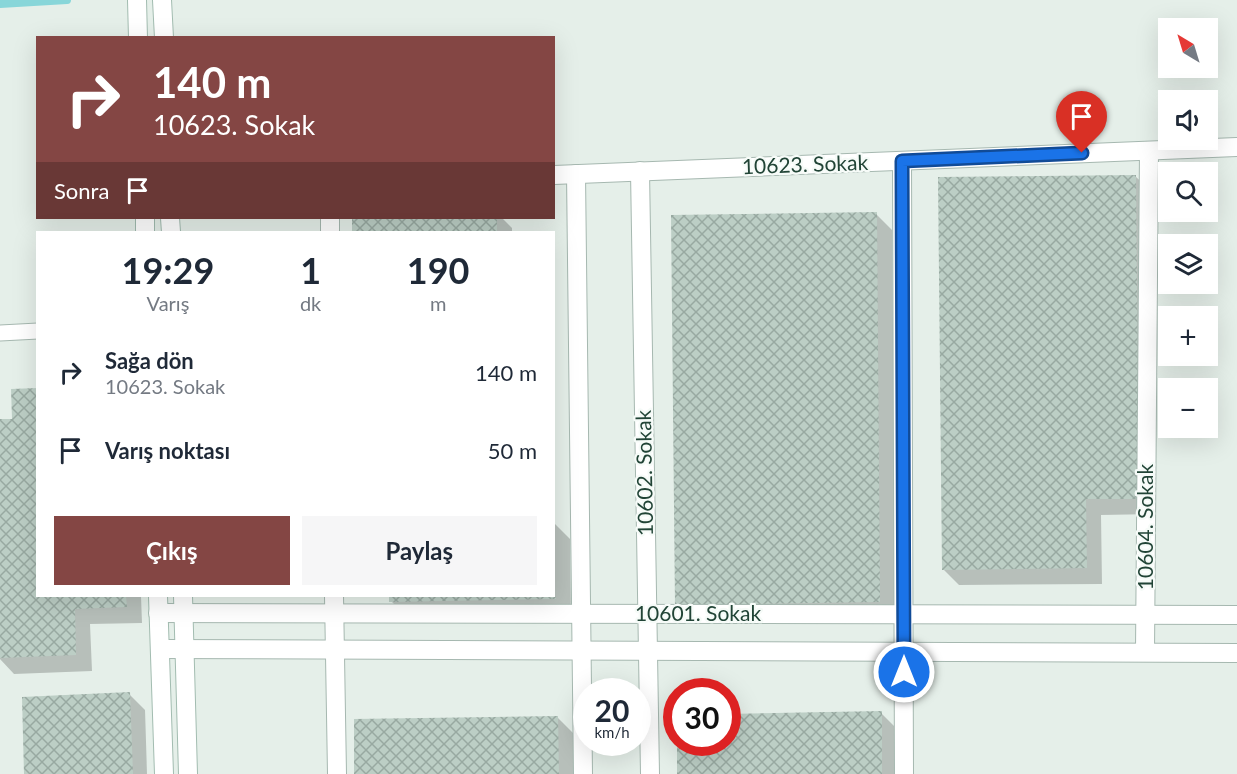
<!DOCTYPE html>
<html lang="tr">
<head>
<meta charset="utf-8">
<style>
  body { margin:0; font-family:Lato,sans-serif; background:#f6f6f7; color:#1f2937; height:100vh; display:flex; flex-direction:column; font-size:22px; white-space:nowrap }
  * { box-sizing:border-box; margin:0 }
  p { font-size:20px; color:#747a83 }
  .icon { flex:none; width:33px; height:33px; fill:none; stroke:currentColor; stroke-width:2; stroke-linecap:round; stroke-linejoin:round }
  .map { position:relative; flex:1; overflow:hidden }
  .details { position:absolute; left:36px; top:231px; width:519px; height:366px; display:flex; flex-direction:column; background:#fff; border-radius:0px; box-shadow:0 6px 24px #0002 }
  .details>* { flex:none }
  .hud { position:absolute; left:36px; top:36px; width:519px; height:183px; border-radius:0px; box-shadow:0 6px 24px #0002; background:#844644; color:#fff; overflow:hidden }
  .needle { width:39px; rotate:322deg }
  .tools { position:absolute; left:1158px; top:18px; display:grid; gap:12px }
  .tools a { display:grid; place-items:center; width:60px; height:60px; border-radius:0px; background:#fff; box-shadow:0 6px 24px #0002; font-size:30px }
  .speed { position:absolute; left:573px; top:678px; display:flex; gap:12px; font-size:30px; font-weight:700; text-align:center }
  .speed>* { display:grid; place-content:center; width:78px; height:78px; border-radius:50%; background:#fff; box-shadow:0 6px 24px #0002; line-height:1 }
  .speed small { font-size:15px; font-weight:400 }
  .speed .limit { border:9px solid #d22; background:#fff; color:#111 }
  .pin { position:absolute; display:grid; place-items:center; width:51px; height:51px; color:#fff; margin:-62px -26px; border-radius:50% 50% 50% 0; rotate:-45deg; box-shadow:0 0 6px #0007 }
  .pin .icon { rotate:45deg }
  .me { position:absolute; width:66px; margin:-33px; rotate:0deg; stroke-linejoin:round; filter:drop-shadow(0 0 4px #0008) }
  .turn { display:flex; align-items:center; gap:21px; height:126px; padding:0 18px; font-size:27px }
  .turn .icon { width:78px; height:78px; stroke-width:2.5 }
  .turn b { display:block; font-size:42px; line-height:51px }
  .then { display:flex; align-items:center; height:57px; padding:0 18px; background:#0003; gap:12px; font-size:22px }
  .eta { display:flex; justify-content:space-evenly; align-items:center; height:102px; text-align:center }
  .eta b { font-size:36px; font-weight:700; line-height:42px }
  .primary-button { display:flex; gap:12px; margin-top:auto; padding:12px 18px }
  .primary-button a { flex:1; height:69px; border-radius:0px; background:#844644; color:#fff; font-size:24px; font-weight:700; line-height:69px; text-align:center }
  .primary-button a+a { background:#f6f6f7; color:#1f2937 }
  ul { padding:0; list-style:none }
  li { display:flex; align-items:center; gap:18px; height:78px; padding:0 18px }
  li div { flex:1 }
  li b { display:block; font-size:22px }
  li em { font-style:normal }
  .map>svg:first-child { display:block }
  .shadow { fill:#0003 }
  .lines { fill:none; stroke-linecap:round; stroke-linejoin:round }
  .stream { stroke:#88d6d9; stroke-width:8 }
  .building { fill:url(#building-cross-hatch) }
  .lane-casing { stroke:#a6b8b0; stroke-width:17 }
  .street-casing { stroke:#a6b8b0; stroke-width:20 }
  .secondary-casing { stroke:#a2bcb0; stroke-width:20 }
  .lane { stroke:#fff; stroke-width:15 }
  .street { stroke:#fff; stroke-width:18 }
  .secondary { stroke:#fff; stroke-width:18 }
  .route-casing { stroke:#114b97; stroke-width:15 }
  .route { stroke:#1a73e8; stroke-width:10 }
  .labels { text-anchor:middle; stroke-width:4.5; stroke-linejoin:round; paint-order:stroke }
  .street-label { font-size:21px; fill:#214436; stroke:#f6fbf8 }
</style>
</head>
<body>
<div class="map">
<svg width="1237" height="774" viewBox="0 0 1237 774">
  <defs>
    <pattern id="building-cross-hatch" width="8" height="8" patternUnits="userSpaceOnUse" patternTransform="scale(1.5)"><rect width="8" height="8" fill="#bccec5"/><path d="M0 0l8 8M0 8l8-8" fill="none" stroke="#98a9a1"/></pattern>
  </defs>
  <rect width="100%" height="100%" fill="#e5efe9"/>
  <g class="shadow">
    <polygon points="1135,176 1152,192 1155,514 1101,515 1102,584 959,585 943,569"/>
    <polygon points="876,214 892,230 896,617 693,620 677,604"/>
    <polygon points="353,218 502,218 512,228 512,232 353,232"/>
    <polygon points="0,420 14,420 38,596 141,596 142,623 90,624 92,671 14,674 0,659"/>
    <polygon points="554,523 570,539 571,615 407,617 391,601 390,596 554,596"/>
    <polygon points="129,694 145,710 147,774 26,774"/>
    <polygon points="881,713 897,729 898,774 679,774 728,742 728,715"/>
    <polygon points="558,718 574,734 574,774 356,774"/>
  </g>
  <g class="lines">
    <polyline class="stream" points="0,4 67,0"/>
  </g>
  <g class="building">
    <polygon points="1136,175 1139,499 1086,499 1087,568 942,570 938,177"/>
    <polygon points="877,212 880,602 675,605 671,215"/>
    <rect x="352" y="218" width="145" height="14"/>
    <polygon points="38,388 38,596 126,596 127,607 75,609 76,655 0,658 0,419 12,419 11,389"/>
    <polygon points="389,596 555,596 556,599 389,602"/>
    <polygon points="130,692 133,774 24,774 22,697"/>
    <polygon points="882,711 882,774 677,774 677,742 728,742 728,714"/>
    <polygon points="558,716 559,774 354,774 354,719"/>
  </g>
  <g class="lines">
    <g class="lane-casing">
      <polyline id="lane" points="0,333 38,331"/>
    </g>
    <g class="street-casing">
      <g id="street">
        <polyline points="902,161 904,774"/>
        <polyline points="640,171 650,774"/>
        <polyline points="576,174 583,774"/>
        <polyline points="554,175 1237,147"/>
        <polyline points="330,218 330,232"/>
        <polyline points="334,596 337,774"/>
        <polyline points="158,613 1237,615"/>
        <polyline points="160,649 1237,653"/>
        <polyline points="1145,652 1149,151"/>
      </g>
    </g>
    <g class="secondary-casing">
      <g id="secondary">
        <polyline points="137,0 138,38"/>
        <polyline points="162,0 164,38"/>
        <polyline points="145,218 145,232"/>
        <polyline points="170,218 171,232"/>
        <polyline points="158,596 164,774"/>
        <polyline points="183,596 188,774"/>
      </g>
    </g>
    <use href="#lane" class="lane"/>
    <use href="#street" class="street"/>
    <use href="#secondary" class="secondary"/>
  </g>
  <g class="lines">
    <g class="route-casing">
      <polyline id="route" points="904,672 902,161 1082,153"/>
    </g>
    <use href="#route" class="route"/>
  </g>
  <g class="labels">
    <g class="street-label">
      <text transform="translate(805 165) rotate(-2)" y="7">10623. Sokak</text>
      <text transform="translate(645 473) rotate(-91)" y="7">10602. Sokak</text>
      <text transform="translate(1146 527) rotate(-90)" y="7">10604. Sokak</text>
      <text x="698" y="621">10601. Sokak</text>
    </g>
  </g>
</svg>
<div class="tools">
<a><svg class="needle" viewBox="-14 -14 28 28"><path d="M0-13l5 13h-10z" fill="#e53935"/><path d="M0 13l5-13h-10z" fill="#747a83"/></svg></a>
<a><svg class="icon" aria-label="sound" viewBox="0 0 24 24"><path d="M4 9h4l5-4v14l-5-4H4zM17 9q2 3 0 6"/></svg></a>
<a><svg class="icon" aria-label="search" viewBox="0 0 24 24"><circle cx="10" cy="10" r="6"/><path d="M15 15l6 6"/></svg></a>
<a><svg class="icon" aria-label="layers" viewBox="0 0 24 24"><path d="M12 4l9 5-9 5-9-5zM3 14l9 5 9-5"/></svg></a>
<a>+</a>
<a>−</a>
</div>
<div class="speed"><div>20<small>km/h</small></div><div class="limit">30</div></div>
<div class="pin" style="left:1082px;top:153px;background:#d93025"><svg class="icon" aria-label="arrive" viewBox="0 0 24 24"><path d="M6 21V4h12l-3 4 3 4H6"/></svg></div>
<svg class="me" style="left:904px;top:672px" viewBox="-20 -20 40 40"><circle r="17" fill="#1a73e8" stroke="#fff" stroke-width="3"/><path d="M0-11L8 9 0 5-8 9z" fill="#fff"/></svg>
<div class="hud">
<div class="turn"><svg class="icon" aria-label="right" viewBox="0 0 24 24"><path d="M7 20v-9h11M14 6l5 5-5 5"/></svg><div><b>140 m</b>10623. Sokak</div></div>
<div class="then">Sonra<svg class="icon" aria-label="arrive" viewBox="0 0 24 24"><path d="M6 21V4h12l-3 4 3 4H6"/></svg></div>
</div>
<section class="details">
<div class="eta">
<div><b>19:29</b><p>Varış</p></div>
<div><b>1</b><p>dk</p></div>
<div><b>190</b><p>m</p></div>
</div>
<ul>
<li><svg class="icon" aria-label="right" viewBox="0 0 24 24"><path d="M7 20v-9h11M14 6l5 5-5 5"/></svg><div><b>Sağa dön</b><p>10623. Sokak</p></div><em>140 m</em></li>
<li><svg class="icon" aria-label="arrive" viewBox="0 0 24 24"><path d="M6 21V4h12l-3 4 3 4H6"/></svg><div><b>Varış noktası</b></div><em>50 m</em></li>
</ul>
<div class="primary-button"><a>Çıkış</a><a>Paylaş</a></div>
</section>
</div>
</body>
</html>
